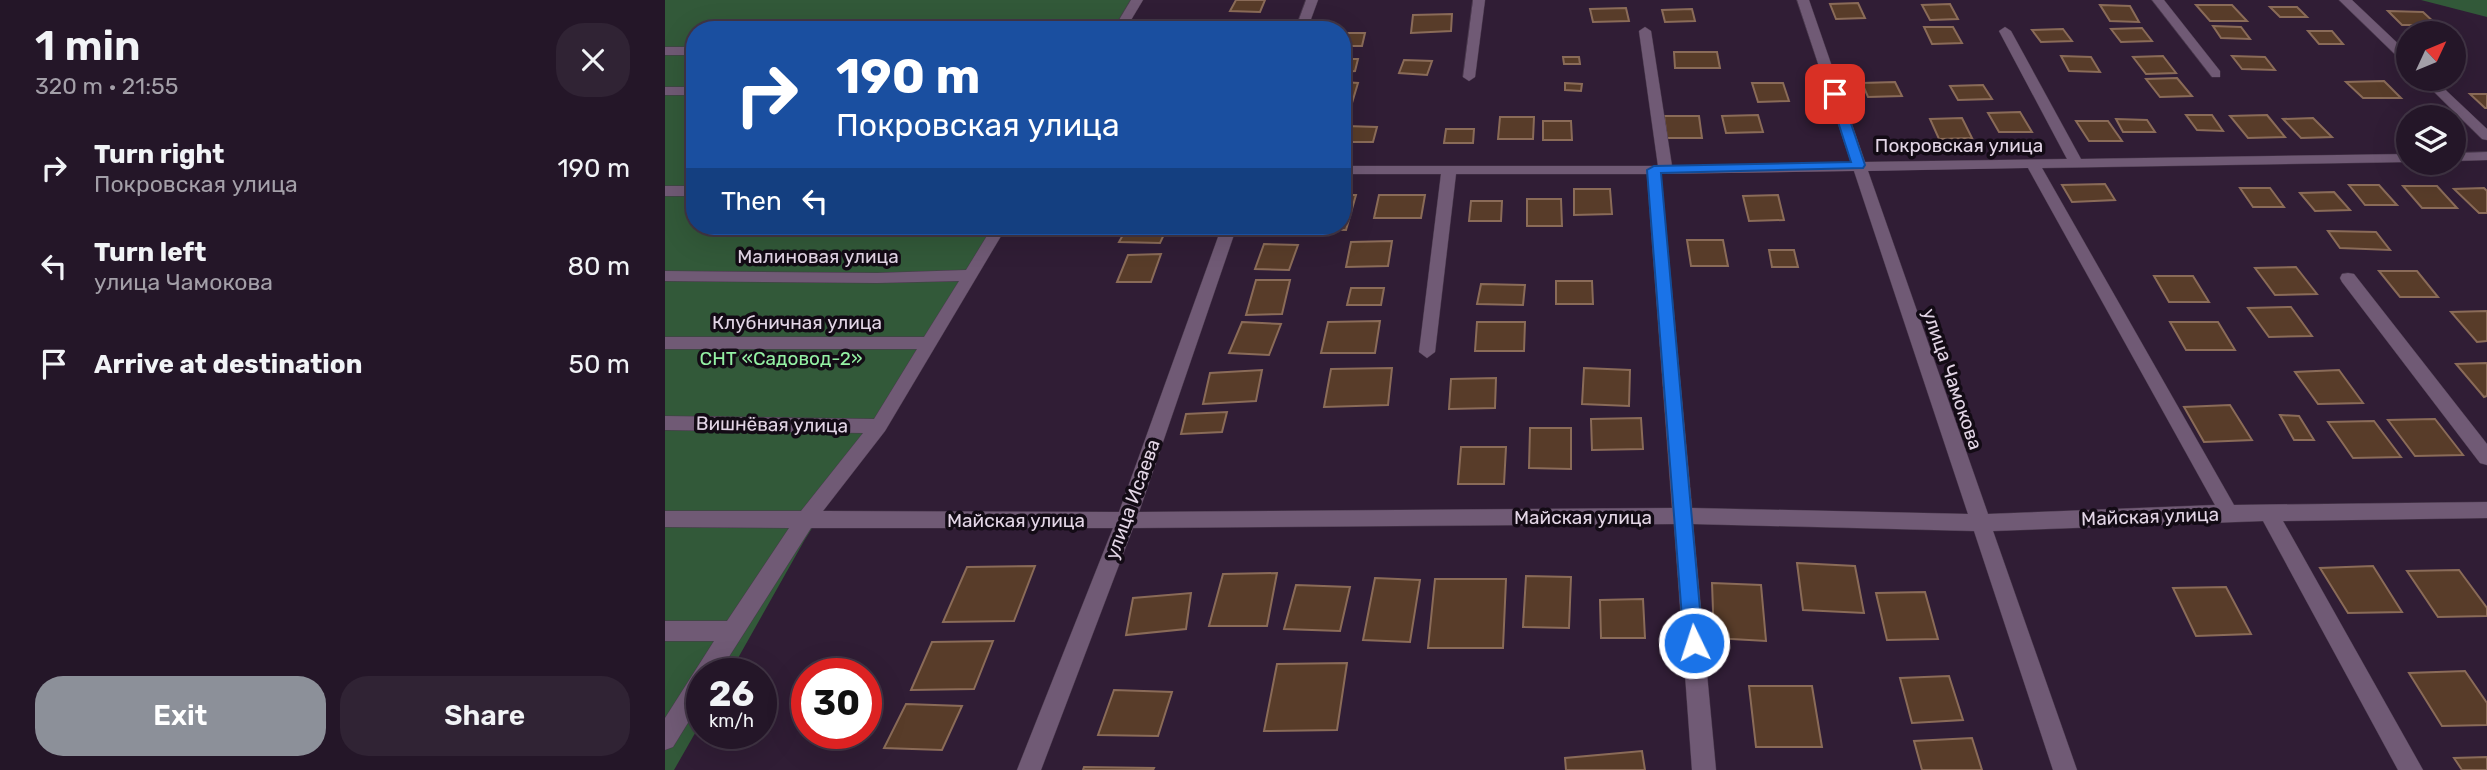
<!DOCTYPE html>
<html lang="en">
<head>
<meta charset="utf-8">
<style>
  body { margin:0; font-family:Rubik,sans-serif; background:#302334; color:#f1f3f6; height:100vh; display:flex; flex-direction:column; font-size:26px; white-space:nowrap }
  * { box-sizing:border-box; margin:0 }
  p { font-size:23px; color:#a39fa8 }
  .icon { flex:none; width:38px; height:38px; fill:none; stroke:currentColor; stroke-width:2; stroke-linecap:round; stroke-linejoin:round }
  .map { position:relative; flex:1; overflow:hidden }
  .side { display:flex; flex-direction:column; background:#241628; width:665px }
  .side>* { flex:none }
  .top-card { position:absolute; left:21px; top:21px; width:665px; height:214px; border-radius:28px; box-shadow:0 7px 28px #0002,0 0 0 2px #413545; background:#1a4fa0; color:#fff; overflow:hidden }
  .needle { width:46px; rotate:46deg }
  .tools { position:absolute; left:1731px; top:21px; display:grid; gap:14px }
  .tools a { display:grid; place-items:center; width:70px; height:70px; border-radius:50%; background:#241628; box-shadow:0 7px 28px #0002,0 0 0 2px #413545; font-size:35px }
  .speed { position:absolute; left:21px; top:658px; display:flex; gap:14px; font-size:35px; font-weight:700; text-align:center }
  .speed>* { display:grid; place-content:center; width:91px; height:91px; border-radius:50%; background:#241628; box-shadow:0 7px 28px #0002,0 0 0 2px #413545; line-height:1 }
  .speed small { font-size:18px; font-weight:400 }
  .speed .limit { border:10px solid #d22; background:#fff; color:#111 }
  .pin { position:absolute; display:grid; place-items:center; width:60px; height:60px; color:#fff; margin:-30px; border-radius:14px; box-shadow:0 4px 10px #0006 }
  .me { position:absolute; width:77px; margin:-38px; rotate:356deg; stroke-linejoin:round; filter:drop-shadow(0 0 5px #0008) }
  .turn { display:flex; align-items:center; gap:24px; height:147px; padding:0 35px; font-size:32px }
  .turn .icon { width:91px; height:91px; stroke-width:2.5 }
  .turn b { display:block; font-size:49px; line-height:60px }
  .then { display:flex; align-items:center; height:66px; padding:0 35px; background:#0003; gap:14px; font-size:26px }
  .round { display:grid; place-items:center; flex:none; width:74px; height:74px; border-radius:28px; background:#302334 }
  .overview { display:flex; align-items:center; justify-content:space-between; height:119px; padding:0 35px }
  h1 { font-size:42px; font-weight:600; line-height:52px }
  .action { display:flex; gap:14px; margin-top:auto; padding:14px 35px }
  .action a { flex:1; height:80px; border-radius:28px; background:#8c9099; color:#fff; font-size:28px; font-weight:600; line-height:80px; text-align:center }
  .action a+a { background:#302334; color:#f1f3f6 }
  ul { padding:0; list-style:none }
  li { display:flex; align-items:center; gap:21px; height:98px; padding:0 35px }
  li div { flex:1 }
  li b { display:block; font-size:26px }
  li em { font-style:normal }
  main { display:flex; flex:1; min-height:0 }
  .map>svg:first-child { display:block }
  .green { fill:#325939 }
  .building { fill:#583c29; stroke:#8a6b58; stroke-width:2 }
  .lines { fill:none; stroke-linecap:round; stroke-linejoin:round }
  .minor-casing { stroke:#49394c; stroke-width:1 }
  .minor { fill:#705a75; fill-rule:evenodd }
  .route { fill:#1a73e8; stroke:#114b97; stroke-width:2 }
  .labels { text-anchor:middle; stroke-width:7; stroke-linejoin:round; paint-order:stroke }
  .street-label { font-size:19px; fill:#e3d6e6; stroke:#130b15 }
  .park-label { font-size:19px; fill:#94f1a4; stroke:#130b15 }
</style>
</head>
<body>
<main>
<section class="side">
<div class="overview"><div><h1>1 min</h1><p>320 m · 21:55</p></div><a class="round"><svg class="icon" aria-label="close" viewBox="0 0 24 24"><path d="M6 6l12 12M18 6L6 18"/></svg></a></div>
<ul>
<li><svg class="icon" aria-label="right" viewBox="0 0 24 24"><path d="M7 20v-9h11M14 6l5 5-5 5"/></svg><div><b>Turn right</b><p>Покровская улица</p></div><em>190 m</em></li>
<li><svg class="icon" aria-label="left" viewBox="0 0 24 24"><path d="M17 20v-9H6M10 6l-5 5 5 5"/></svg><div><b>Turn left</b><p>улица Чамокова</p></div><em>80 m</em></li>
<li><svg class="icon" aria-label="arrive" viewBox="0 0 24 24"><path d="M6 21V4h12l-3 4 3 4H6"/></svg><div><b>Arrive at destination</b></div><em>50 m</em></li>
</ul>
<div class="action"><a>Exit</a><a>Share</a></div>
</section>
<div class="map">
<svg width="1822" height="770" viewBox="0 0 1822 770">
  <rect width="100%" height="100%" fill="#301d35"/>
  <g class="green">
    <polygon points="0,0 472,0 455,30 30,30 30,226 337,226 139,541 64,674 37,674 37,721 9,770 0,770"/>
    <polygon points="1756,0 1822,0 1822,17"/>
  </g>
  <g class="building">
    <polygon points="571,0 600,0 595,12 565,11"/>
    <polygon points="1193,3 1200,18 1171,19 1165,4"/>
    <polygon points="1285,4 1293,19 1265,20 1257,5"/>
    <polygon points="1435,5 1465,6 1474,22 1445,21"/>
    <polygon points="1531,5 1567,5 1582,21 1545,21"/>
    <polygon points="1605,7 1632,7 1642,17 1615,17"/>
    <polygon points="961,8 964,21 928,22 925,9"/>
    <polygon points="1027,9 1030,21 1000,22 997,10"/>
    <polygon points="1723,11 1758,12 1772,25 1737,25"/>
    <polygon points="787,14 786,31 746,33 748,15"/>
    <polygon points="1548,26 1576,27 1585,39 1556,38"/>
    <polygon points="1259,27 1288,27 1297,43 1267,44"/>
    <polygon points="1477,28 1487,41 1456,42 1446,29"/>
    <polygon points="1398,29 1407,41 1376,42 1367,30"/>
    <polygon points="1643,31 1667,31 1678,44 1654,44"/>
    <polygon points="677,33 700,33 697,46 677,46"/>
    <polygon points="1009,52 1052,52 1055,68 1010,68"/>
    <polygon points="1396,56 1426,57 1435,72 1404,71"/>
    <polygon points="1498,56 1511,73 1481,74 1468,57"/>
    <polygon points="1567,56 1600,57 1610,70 1577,69"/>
    <polygon points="898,57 914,57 915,64 899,64"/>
    <polygon points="677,59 693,59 690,71 677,72"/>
    <polygon points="739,60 767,61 762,75 734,73"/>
    <polygon points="1512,78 1527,96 1495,97 1481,79"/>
    <polygon points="1719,81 1736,98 1698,98 1681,82"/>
    <polygon points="677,82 693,83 687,103 677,103"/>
    <polygon points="1230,82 1237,96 1203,97 1197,83"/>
    <polygon points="900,83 917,84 916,91 900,90"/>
    <polygon points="1087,83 1118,83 1124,101 1093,102"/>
    <polygon points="1318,85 1327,99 1293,100 1285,86"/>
    <polygon points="1805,94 1822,94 1822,108 1820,108"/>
    <polygon points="1355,112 1367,132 1334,132 1323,113"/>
    <polygon points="1093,115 1098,132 1061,133 1057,116"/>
    <polygon points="1521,115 1547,115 1558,131 1532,130"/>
    <polygon points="1602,115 1620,137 1583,138 1565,116"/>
    <polygon points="999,116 1034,116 1037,138 1002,138"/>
    <polygon points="835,117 869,117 868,139 833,139"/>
    <polygon points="1297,118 1307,138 1274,139 1265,119"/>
    <polygon points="1648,118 1667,137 1636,138 1618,119"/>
    <polygon points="1451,119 1482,120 1490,132 1458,132"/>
    <polygon points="878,121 906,121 907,140 878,140"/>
    <polygon points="1411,121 1443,121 1457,141 1424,141"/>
    <polygon points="681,126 712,127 708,142 677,142"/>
    <polygon points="781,129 809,129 808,143 779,143"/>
    <polygon points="1440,184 1450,200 1407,202 1397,185"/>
    <polygon points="1684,185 1714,185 1732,205 1700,205"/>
    <polygon points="1738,186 1772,186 1792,208 1757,208"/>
    <polygon points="1575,188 1605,188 1619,207 1588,207"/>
    <polygon points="1819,188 1822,191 1822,213 1814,213 1789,189"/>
    <polygon points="909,189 945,189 947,214 909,215"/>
    <polygon points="1669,192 1685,210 1650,211 1635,193"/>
    <polygon points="677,195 691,195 681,230 649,229 650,226 677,226"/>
    <polygon points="714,195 760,195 756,218 709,218"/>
    <polygon points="1113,195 1119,220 1084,221 1078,196"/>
    <polygon points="862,199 896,199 897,226 862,226"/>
    <polygon points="806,201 837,201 836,221 804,221"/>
    <polygon points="463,226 503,226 495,243 454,242"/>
    <polygon points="1663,231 1711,232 1725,250 1675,248"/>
    <polygon points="1022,240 1058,240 1063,266 1026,266"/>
    <polygon points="727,241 723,266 681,267 686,242"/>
    <polygon points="599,244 633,245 624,270 590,269"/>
    <polygon points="1104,250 1129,250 1133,267 1107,267"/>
    <polygon points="496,254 486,282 452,282 463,255"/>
    <polygon points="1631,267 1652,294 1610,295 1590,268"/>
    <polygon points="1714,271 1752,271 1773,297 1735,297"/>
    <polygon points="1489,276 1528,276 1544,302 1504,302"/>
    <polygon points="591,280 625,280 617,314 581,315"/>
    <polygon points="891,281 927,281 928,304 891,304"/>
    <polygon points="816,284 860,285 858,305 812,304"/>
    <polygon points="686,288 719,288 716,305 682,305"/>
    <polygon points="1626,307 1647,336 1604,337 1583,308"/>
    <polygon points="1822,311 1822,341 1812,342 1786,312"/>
    <polygon points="715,321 710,353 656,353 663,322"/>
    <polygon points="577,322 616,324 604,355 564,353"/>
    <polygon points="812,322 860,322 859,351 810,351"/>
    <polygon points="1505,322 1553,322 1570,350 1521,350"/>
    <polygon points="1822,363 1822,396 1819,397 1791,364"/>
    <polygon points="727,368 723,405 659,407 666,369"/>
    <polygon points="919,368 965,370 964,406 917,404"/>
    <polygon points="597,370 591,401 538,404 545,373"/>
    <polygon points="1674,370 1698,403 1653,404 1630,372"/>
    <polygon points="831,378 830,408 784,409 786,379"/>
    <polygon points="1565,405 1587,440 1539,442 1519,407"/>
    <polygon points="562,412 557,432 516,434 521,414"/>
    <polygon points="1615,415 1634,416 1649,440 1629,440"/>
    <polygon points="976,418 978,449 927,450 926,419"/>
    <polygon points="1770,419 1798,455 1750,456 1723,420"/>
    <polygon points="1709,421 1736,457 1688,458 1663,422"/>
    <polygon points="865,428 906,428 906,469 864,468"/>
    <polygon points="796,447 841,447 839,484 793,484"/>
    <polygon points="1132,563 1190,566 1199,613 1138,610"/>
    <polygon points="370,566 349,621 278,622 302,567"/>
    <polygon points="1708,566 1737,612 1683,613 1655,568"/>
    <polygon points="1794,570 1822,608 1822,616 1773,617 1742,571"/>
    <polygon points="612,573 602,626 544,626 558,574"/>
    <polygon points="861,576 906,577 904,628 858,627"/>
    <polygon points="710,578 755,580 745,642 698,640"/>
    <polygon points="770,579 841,579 838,648 763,648"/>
    <polygon points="1047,583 1096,585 1101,641 1049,638"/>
    <polygon points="631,585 685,587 675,631 619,629"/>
    <polygon points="1561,587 1586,634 1531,636 1508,588"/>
    <polygon points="1260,592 1273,639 1222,640 1211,593"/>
    <polygon points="526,593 521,629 461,635 468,598"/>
    <polygon points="978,599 980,638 936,638 935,600"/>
    <polygon points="328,641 309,689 246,690 267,642"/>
    <polygon points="682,663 672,730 599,731 612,664"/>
    <polygon points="1800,671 1822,703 1822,725 1777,726 1744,673"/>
    <polygon points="1284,676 1298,720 1247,723 1235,678"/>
    <polygon points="1084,686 1147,686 1157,747 1091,747"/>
    <polygon points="449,690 507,692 493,736 433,735"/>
    <polygon points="241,704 297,706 277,750 219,748"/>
    <polygon points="1307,738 1317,770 1257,770 1249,741"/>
    <polygon points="977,751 980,770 901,770 900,758"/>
    <polygon points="1822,757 1822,770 1797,770 1789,758"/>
    <polygon points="419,767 489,768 488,770 418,770"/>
  </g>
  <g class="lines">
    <g class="minor-casing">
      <g id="minor">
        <polygon points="466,0 478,0 460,30 448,30"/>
        <polygon points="641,0 653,0 642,30 630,30"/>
        <polygon points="808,0 820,0 810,77 804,81 798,77"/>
        <path d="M1132,0H1144L1200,162L1402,159L1334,31L1340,27L1346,31L1416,159L1743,154V162L1377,168L1569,505L1822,502V518L1618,521L1758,770H1733L1598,521L1328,531L1412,770H1388L1309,531L1028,524L1051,770H1027L1009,524L468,528L376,770H352L448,528H146L53,674H37V700L8,747L0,750V718L49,641H0V621H62L124,528L0,527V511H136L198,433L0,430V416L209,419L252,349H0V337H259L294,281L212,283L0,281V271L212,273L301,270L328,226H342L220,431L158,511L454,512L557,226H572L474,512L1007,508L982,174H791L770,352L762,358L754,352L776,174H677V166H993L974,31L980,27L986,31L1007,166L1186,163ZM1363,168L1550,505L1323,514L1203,171ZM1189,171L1303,514L1027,508L996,174Z"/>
        <polygon points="1487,0 1499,0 1555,71 1555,77 1547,77"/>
        <polygon points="1674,0 1687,0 1743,53 1743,64 1739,63"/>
        <rect x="0" y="47" width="30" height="8"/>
        <polygon points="1756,79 1769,79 1822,129 1822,140 1817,139"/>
        <rect x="0" y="87" width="30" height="8"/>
        <polygon points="1822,152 1822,160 1788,161 1788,153"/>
        <rect x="0" y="186" width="30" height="10"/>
        <polygon points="1683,273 1689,274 1822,444 1822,465 1815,463 1677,282 1675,278 1677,274"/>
      </g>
    </g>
    <use href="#minor" class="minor"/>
  </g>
  <polygon class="route" points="1166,92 1176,94 1200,165 1198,168 996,173 1038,643 1036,650 1029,652 1022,650 1019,643 982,170 989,166 1186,162 1164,94"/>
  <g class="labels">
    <g class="street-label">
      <text x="1294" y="152">Покровская улица</text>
      <text x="153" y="263">Малиновая улица</text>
      <text x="132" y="329">Клубничная улица</text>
      <text transform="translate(1288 379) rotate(71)" y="7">улица Чамокова</text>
      <text transform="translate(107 424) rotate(1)" y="7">Вишнёвая улица</text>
      <text transform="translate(467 499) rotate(-70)" y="7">улица Исаева</text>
      <text transform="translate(1485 516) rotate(-2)" y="7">Майская улица</text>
      <text x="918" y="524">Майская улица</text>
      <text x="351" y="527">Майская улица</text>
    </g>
    <g class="park-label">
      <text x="116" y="365">СНТ «Садовод-2»</text>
    </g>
  </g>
</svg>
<div class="tools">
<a><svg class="needle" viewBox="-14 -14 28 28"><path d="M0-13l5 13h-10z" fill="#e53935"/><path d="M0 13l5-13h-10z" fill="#a39fa8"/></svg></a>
<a><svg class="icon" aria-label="layers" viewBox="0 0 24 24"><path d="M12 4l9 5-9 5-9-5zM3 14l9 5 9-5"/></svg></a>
</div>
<div class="speed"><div>26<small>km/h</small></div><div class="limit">30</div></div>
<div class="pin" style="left:1170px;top:94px;background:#d93025"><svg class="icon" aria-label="arrive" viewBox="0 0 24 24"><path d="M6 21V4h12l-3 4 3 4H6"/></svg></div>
<svg class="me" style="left:1029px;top:643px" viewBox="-20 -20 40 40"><circle r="17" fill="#1a73e8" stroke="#fff" stroke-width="3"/><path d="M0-11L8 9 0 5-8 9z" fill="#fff"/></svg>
<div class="top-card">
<div class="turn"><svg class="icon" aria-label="right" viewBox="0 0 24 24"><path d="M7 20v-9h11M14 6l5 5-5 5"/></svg><div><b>190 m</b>Покровская улица</div></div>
<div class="then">Then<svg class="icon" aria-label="left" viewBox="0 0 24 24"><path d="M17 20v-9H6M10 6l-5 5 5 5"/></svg></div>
</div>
</div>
</main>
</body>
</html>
